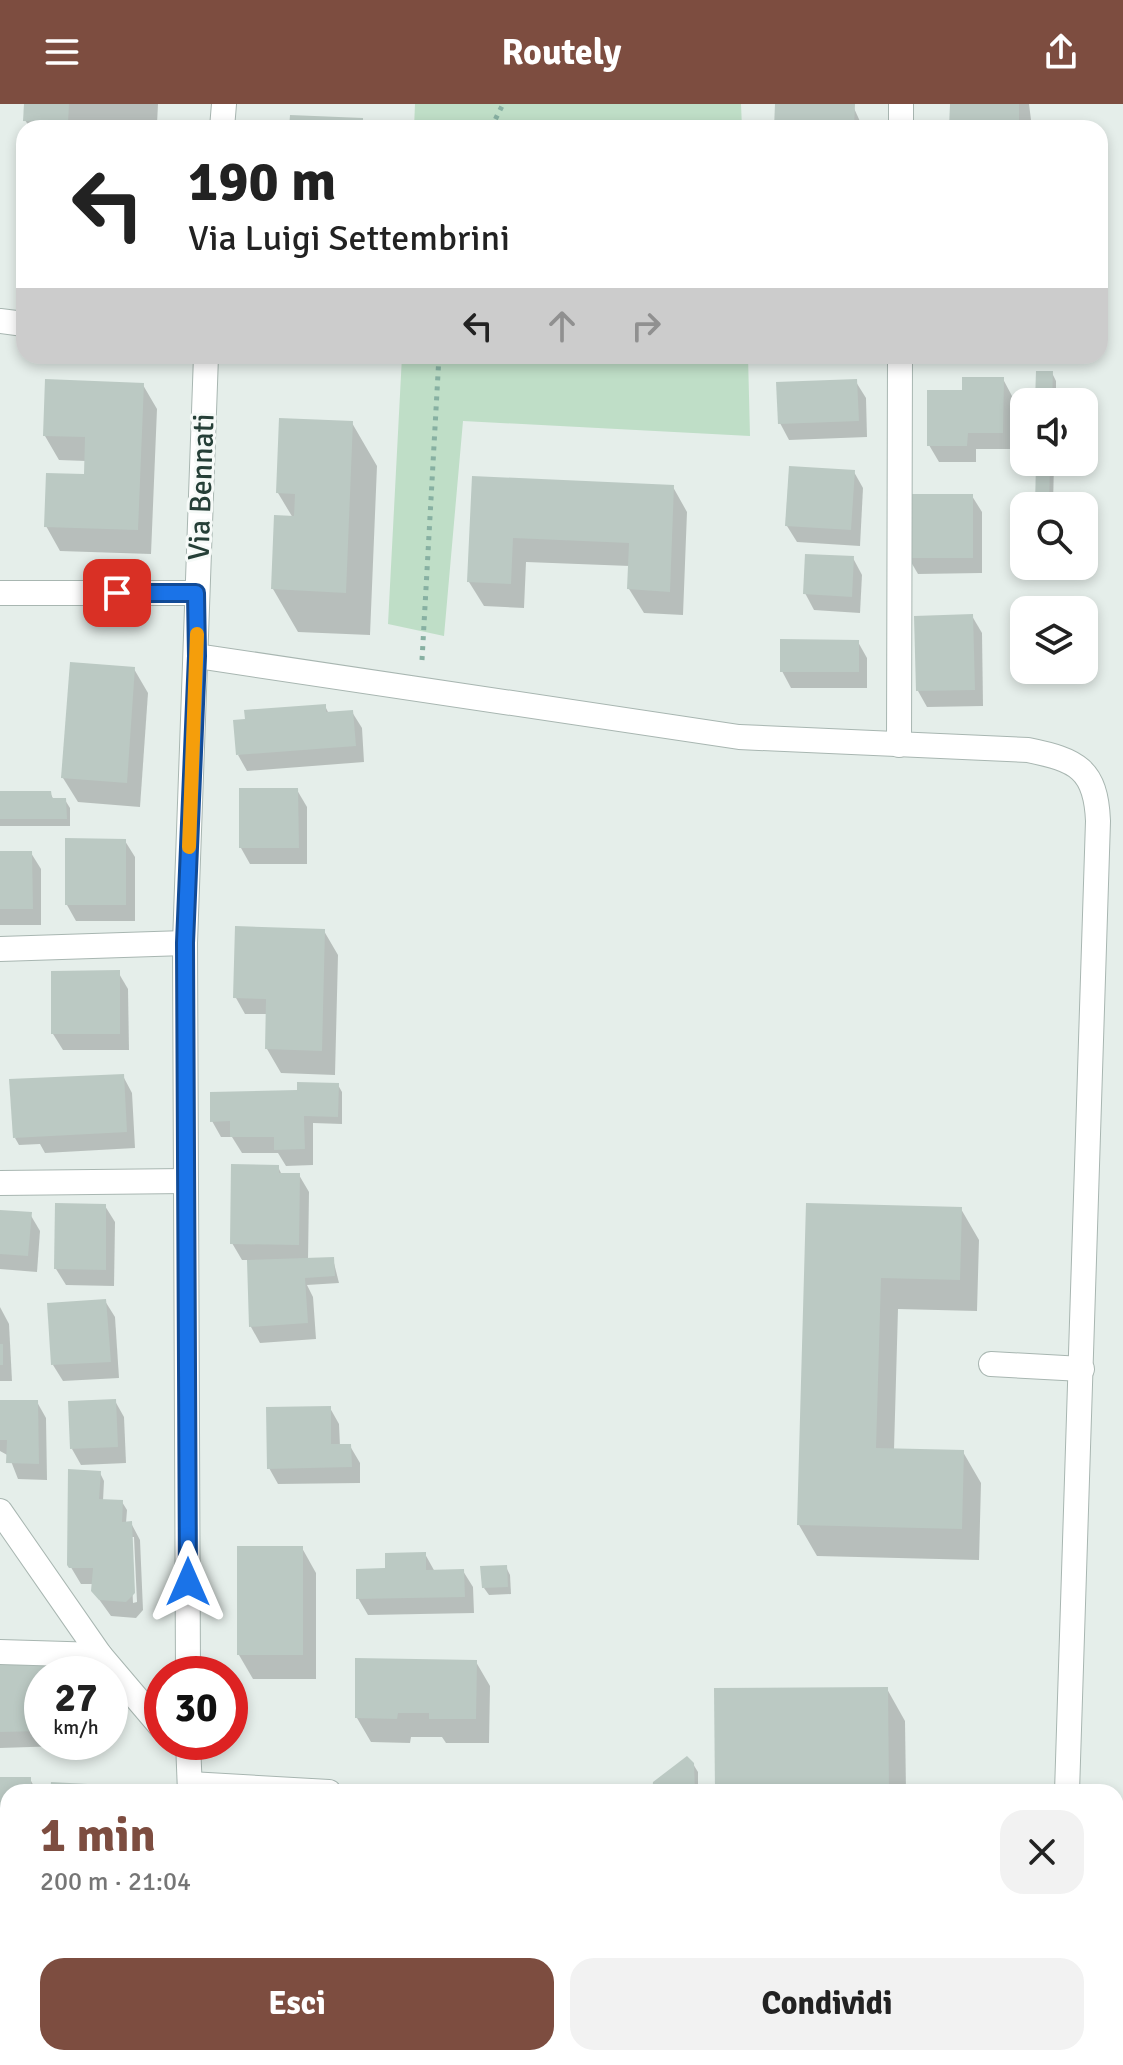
<!DOCTYPE html>
<html lang="it">
<head>
<meta charset="utf-8">
<style>
  body { margin:0; font-family:Signika,sans-serif; background:#f2f2f2; color:#222; height:100vh; display:flex; flex-direction:column; font-size:30px; white-space:nowrap }
  * { box-sizing:border-box; margin:0 }
  p { font-size:26px; color:#767676 }
  .icon { flex:none; width:44px; height:44px; fill:none; stroke:currentColor; stroke-width:2; stroke-linecap:round; stroke-linejoin:round }
  .map { position:relative; flex:1; overflow:hidden }
  .details { position:absolute; left:0px; top:1680px; width:1124px; height:282px; display:flex; flex-direction:column; background:#fff; border-radius:24px 24px 0 0; box-shadow:0 4px 12px #0003 }
  .details>* { flex:none }
  .banner { position:absolute; left:16px; top:16px; width:1092px; height:244px; border-radius:24px; box-shadow:0 4px 12px #0003; background:#fff; color:#222; overflow:hidden }
  .buttons { position:absolute; left:1010px; top:284px; display:grid; gap:16px }
  .buttons a { display:grid; place-items:center; width:88px; height:88px; border-radius:16px; background:#fff; box-shadow:0 4px 12px #0003; font-size:40px }
  .speed { position:absolute; left:24px; top:1552px; display:flex; gap:16px; font-size:40px; font-weight:700; text-align:center }
  .speed>* { display:grid; place-content:center; width:104px; height:104px; border-radius:50%; background:#fff; box-shadow:0 4px 12px #0003; line-height:1 }
  .speed small { font-size:20px; font-weight:400 }
  .speed .limit { border:12px solid #d22; background:#fff; color:#111 }
  .pin { position:absolute; display:grid; place-items:center; width:68px; height:68px; color:#fff; margin:-34px; border-radius:16px; box-shadow:0 4px 12px #0006 }
  .me { position:absolute; width:88px; margin:-44px; rotate:0deg; stroke-linejoin:round; filter:drop-shadow(0 0 6px #0008) }
  .turn { display:flex; align-items:center; gap:28px; height:168px; padding:0 40px; font-size:36px }
  .turn .icon { width:104px; height:104px; stroke-width:2.5 }
  .turn b { display:block; font-size:56px; line-height:68px }
  .lanes { display:flex; align-items:center; height:76px; padding:0 40px; background:#0003; justify-content:center; gap:40px; direction:ltr }
  .lanes .off { opacity:.35 }
  .round { display:grid; place-items:center; flex:none; width:84px; height:84px; border-radius:24px; background:#f2f2f2 }
  .headline { display:flex; align-items:center; justify-content:space-between; height:136px; padding:0 40px }
  h1 { font-size:48px; font-weight:700; line-height:60px; color:#7d4d40 }
  .cta { display:flex; gap:16px; margin-top:auto; padding:16px 40px }
  .cta a { flex:1; height:92px; border-radius:24px; background:#7d4d40; color:#fff; font-size:32px; font-weight:700; line-height:92px; text-align:center }
  .cta a+a { background:#f2f2f2; color:#222 }
  header { display:flex; justify-content:space-between; align-items:center; height:104px; padding:0 40px; background:#7d4d40; color:#fff; font-size:36px; font-weight:700 }
  .map>svg:first-child { display:block }
  .green { fill:#bfdec7 }
  .shadow { fill:#0003; fill-rule:evenodd }
  .building { fill:#bbc9c3 }
  .lines { fill:none; stroke-linecap:round; stroke-linejoin:round }
  .minor-casing { stroke:#a8b6b1; stroke-width:26 }
  .path { stroke:#87b0a2; stroke-width:5; stroke-dasharray:4 6; stroke-linecap:butt }
  .minor { stroke:#fff; stroke-width:24 }
  .route-casing { stroke:#114b97; stroke-width:20 }
  .route { stroke:#1a73e8; stroke-width:14 }
  .slow { stroke:#f59e0b; stroke-width:14 }
  .labels { text-anchor:middle; stroke-width:6; stroke-linejoin:round; paint-order:stroke }
  .street-label { font-size:30px; fill:#253f37; stroke:#f6faf8 }
</style>
</head>
<body>
<header><svg class="icon" aria-label="menu" viewBox="0 0 24 24"><path d="M4 6h16M4 12h16M4 18h16"/></svg>Routely<svg class="icon" aria-label="share" viewBox="0 0 24 24"><path d="M12 15V3M7 8l5-5 5 5M5 13v7h14v-7"/></svg></header>
<div class="map">
<svg width="1123" height="1961" viewBox="0 0 1123 1961">
  <rect width="100%" height="100%" fill="#e5eeea"/>
  <g class="green">
    <polygon points="415,0 741,0 742,24 414,24"/>
    <polygon points="402,252 748,252 750,332 463,317 444,532 388,520"/>
  </g>
  <g class="shadow">
    <polygon points="26,0 158,0 157,20 82,16 82,24 30,24 25,16"/>
    <polygon points="952,0 1029,0 1032,24 951,24"/>
    <polygon points="853,2 863,24 776,24"/>
    <polygon points="1052,269 1056,277 1056,298 1037,298"/>
    <polygon points="1003,275 1012,292 1012,345 976,345 976,358 939,358 929,341 964,288"/>
    <polygon points="856,278 866,294 867,333 789,336 780,319"/>
    <polygon points="143,281 157,305 151,450 60,447 46,422 86,372 86,357 59,356 45,332"/>
    <polygon points="352,319 377,362 370,531 298,528 273,485 293,414 278,389"/>
    <polygon points="1038,358 1054,358 1053,402 1037,402"/>
    <polygon points="854,368 863,384 860,442 797,438 787,422"/>
    <polygon points="474,374 673,383 687,408 683,511 644,509 629,485 630,462 526,458 524,504 484,502 469,478"/>
    <polygon points="972,392 982,408 982,469 918,470 908,453"/>
    <polygon points="853,454 862,471 860,509 814,506 805,489"/>
    <polygon points="972,512 982,529 983,602 927,603 918,587"/>
    <polygon points="858,538 867,554 867,584 791,584 782,567"/>
    <polygon points="134,565 148,589 140,703 78,698 63,674"/>
    <polygon points="325,602 329,610 352,608 362,624 364,658 247,667 238,651"/>
    <polygon points="297,686 307,703 307,760 250,760 241,744"/>
    <polygon points="0,689 50,689 54,696 65,696 70,704 70,722 0,722"/>
    <polygon points="125,737 135,753 135,817 76,817 67,801"/>
    <polygon points="0,749 31,749 41,765 41,821 0,821"/>
    <polygon points="324,827 338,851 335,971 281,969 267,945 268,910 245,910 236,894"/>
    <polygon points="118,868 128,885 129,946 63,946 53,930"/>
    <polygon points="123,972 132,989 135,1044 45,1049 40,1040 19,1041 15,1034"/>
    <polygon points="338,981 342,988 342,1020 313,1019 313,1061 286,1062 278,1049 242,1049 232,1033 221,1033 212,1017 299,988"/>
    <polygon points="278,1063 282,1071 299,1071 309,1088 308,1156 333,1155 339,1179 307,1181 313,1193 316,1235 260,1239 251,1223 249,1156 242,1156 232,1139"/>
    <polygon points="808,1101 961,1105 979,1136 977,1207 898,1205 894,1346 963,1348 981,1379 979,1456 817,1452 799,1421"/>
    <polygon points="105,1102 115,1118 114,1182 66,1181 56,1165"/>
    <polygon points="0,1108 30,1110 40,1127 37,1168 0,1165"/>
    <polygon points="105,1197 115,1213 119,1274 63,1277 53,1261"/>
    <polygon points="0,1203 9,1220 12,1277 0,1277"/>
    <polygon points="115,1297 124,1313 126,1359 81,1361 72,1345"/>
    <polygon points="0,1298 37,1298 46,1314 47,1376 18,1375 9,1352 0,1347"/>
    <polygon points="330,1304 339,1320 340,1342 350,1342 360,1359 360,1379 278,1380 269,1364"/>
    <path d="M70,1367L100,1369L104,1377L103,1397L122,1398L127,1406L126,1419H131L140,1436L143,1506L136,1514L111,1512L93,1487L94,1480H81L69,1460ZM130,1433H134L137,1498L133,1499Z"/>
    <polygon points="302,1444 316,1469 316,1575 253,1575 239,1551"/>
    <polygon points="425,1450 435,1468 463,1467 473,1483 474,1509 368,1511 358,1494 387,1466"/>
    <polygon points="506,1463 510,1471 511,1490 489,1491 484,1484"/>
    <polygon points="476,1558 490,1582 489,1639 446,1639 442,1633 411,1633 410,1639 371,1638 357,1614"/>
    <polygon points="50,1560 55,1570 42,1570 42,1638 61,1638 61,1642 0,1644 0,1562"/>
    <polygon points="887,1585 905,1617 906,1688 717,1688"/>
    <polygon points="693,1660 698,1668 698,1688 654,1688"/>
    <polygon points="0,1675 30,1675 37,1688 8,1688 8,1740 0,1740"/>
    <rect x="0" y="1788" width="8" height="59"/>
    <rect x="65" y="1954" width="79" height="7"/>
    <rect x="307" y="1954" width="105" height="7"/>
    <rect x="441" y="1954" width="108" height="7"/>
  </g>
  <g class="building">
    <polygon points="24,0 69,0 68,19 23,17"/>
    <polygon points="775,0 855,0 854,24 774,24"/>
    <polygon points="950,0 1019,0 1019,24 949,24"/>
    <polygon points="290,11 363,14 363,24 289,24"/>
    <polygon points="22,135 24,135 24,171 18,170"/>
    <polygon points="1036,267 1053,267 1052,298 1035,298"/>
    <polygon points="962,273 1004,273 1003,329 968,329 967,342 927,342 927,286 962,286"/>
    <polygon points="45,275 144,279 138,426 44,423 46,369 84,370 85,333 43,332"/>
    <polygon points="857,275 859,317 778,320 776,278"/>
    <polygon points="279,314 353,317 346,489 271,485 274,411 294,412 295,390 276,389"/>
    <polygon points="1036,358 1050,358 1049,402 1035,402"/>
    <polygon points="789,362 855,366 851,426 785,422"/>
    <polygon points="472,372 674,381 670,488 627,485 629,439 513,434 511,480 467,478"/>
    <rect x="906" y="390" width="67" height="64"/>
    <polygon points="805,450 854,452 852,493 803,490"/>
    <polygon points="973,510 975,586 916,587 914,512"/>
    <polygon points="780,535 859,536 859,568 780,568"/>
    <polygon points="70,558 135,563 127,679 61,674"/>
    <polygon points="326,600 326,608 353,606 356,642 236,651 233,616 245,615 244,606"/>
    <polygon points="239,684 298,684 299,744 239,744"/>
    <polygon points="0,687 51,687 52,694 66,694 67,715 0,715"/>
    <polygon points="65,734 126,735 126,801 65,801"/>
    <polygon points="0,747 32,747 33,805 0,805"/>
    <polygon points="235,822 325,825 322,947 265,945 266,895 233,894"/>
    <polygon points="120,866 120,930 51,930 51,867"/>
    <polygon points="124,970 127,1028 13,1034 9,975"/>
    <polygon points="297,978 339,979 338,1013 304,1012 305,1045 274,1046 274,1033 230,1033 230,1017 210,1018 210,988 297,986"/>
    <polygon points="231,1060 279,1061 279,1069 300,1069 299,1141 230,1140"/>
    <polygon points="55,1099 106,1100 106,1166 54,1165"/>
    <polygon points="806,1099 962,1103 960,1176 881,1174 876,1344 964,1346 962,1425 797,1421"/>
    <polygon points="0,1106 32,1108 28,1152 0,1150"/>
    <polygon points="334,1153 335,1172 305,1174 308,1219 249,1223 247,1156"/>
    <polygon points="106,1195 111,1258 51,1261 47,1199"/>
    <rect x="0" y="1240" width="3" height="21"/>
    <polygon points="116,1295 118,1343 70,1345 68,1297"/>
    <polygon points="0,1296 38,1296 39,1360 6,1359 7,1336 0,1336"/>
    <polygon points="331,1302 331,1340 351,1340 352,1363 267,1365 266,1303"/>
    <polygon points="68,1365 101,1367 99,1395 123,1396 122,1418 132,1417 135,1489 126,1498 99,1496 91,1487 93,1464 69,1464 67,1461"/>
    <rect x="237" y="1442" width="66" height="109"/>
    <polygon points="426,1448 426,1466 464,1465 465,1493 356,1495 356,1465 385,1464 385,1449"/>
    <polygon points="507,1461 508,1483 482,1484 480,1462"/>
    <polygon points="355,1554 477,1556 476,1615 429,1615 429,1609 398,1609 397,1615 355,1614"/>
    <polygon points="51,1558 51,1570 42,1570 42,1627 0,1628 0,1560"/>
    <polygon points="888,1583 889,1688 715,1688 714,1584"/>
    <polygon points="687,1652 694,1659 695,1688 652,1688 653,1678"/>
    <polygon points="0,1673 31,1673 31,1688 8,1688 8,1724 0,1724"/>
    <polygon points="51,1678 106,1681 106,1688 50,1688"/>
    <rect x="0" y="1786" width="8" height="36"/>
    <polygon points="63,1954 137,1954 138,1961 63,1961"/>
    <rect x="305" y="1954" width="90" height="7"/>
    <rect x="439" y="1954" width="92" height="7"/>
  </g>
  <g class="lines">
    <g class="minor-casing">
      <g id="minor">
        <polyline points="222,24 224,0"/>
        <polyline points="901,24 901,0"/>
        <polyline points="0,217 24,220"/>
        <polyline points="0,489 196,489"/>
        <path d="M197,552L739,633L1028,646C1077,656 1096,665 1098,717L1067,1688"/>
        <polyline points="899,641 900,252"/>
        <polyline points="0,845 185,839"/>
        <polyline points="0,1079 186,1077"/>
        <polyline points="991,1260 1082,1265"/>
        <polyline points="0,1407 100,1551 162,1624"/>
        <polyline points="0,1548 100,1551"/>
        <polyline points="188,1570 185,839 206,252"/>
        <polyline points="188,1638 190,1688"/>
        <polyline points="190,1680 329,1688"/>
        <polyline points="189,1954 189,1961"/>
        <polyline points="638,1961 639,1954"/>
      </g>
    </g>
    <g class="path">
      <polyline points="491,24 503,0"/>
      <polyline points="422,556 439,252"/>
      <polyline points="1116,1774 1123,1772"/>
      <polyline points="0,1954 7,1961"/>
      <polyline points="925,1961 926,1954"/>
    </g>
    <use href="#minor" class="minor"/>
  </g>
  <g class="lines">
    <g class="route-casing">
      <polyline id="route" points="117,489 196,489 197,552 185,839 188,1478"/>
    </g>
    <use href="#route" class="route"/>
    <polyline class="slow" points="189,743 197,530"/>
  </g>
  <g class="labels">
    <g class="street-label">
      <text transform="translate(201 383) rotate(-88)" y="10">Via Bennati</text>
    </g>
  </g>
</svg>
<div class="buttons">
<a><svg class="icon" aria-label="sound" viewBox="0 0 24 24"><path d="M4 9h4l5-4v14l-5-4H4zM17 9q2 3 0 6"/></svg></a>
<a><svg class="icon" aria-label="search" viewBox="0 0 24 24"><circle cx="10" cy="10" r="6"/><path d="M15 15l6 6"/></svg></a>
<a><svg class="icon" aria-label="layers" viewBox="0 0 24 24"><path d="M12 4l9 5-9 5-9-5zM3 14l9 5 9-5"/></svg></a>
</div>
<div class="speed"><div>27<small>km/h</small></div><div class="limit">30</div></div>
<div class="pin" style="left:117px;top:489px;background:#d93025"><svg class="icon" aria-label="arrive" viewBox="0 0 24 24"><path d="M6 21V4h12l-3 4 3 4H6"/></svg></div>
<svg class="me" style="left:188px;top:1478px" viewBox="-20 -20 40 40"><path d="M0-17L14 15 0 8-14 15z" fill="#1a73e8" stroke="#fff" stroke-width="4"/></svg>
<div class="banner">
<div class="turn"><svg class="icon" aria-label="left" viewBox="0 0 24 24"><path d="M17 20v-9H6M10 6l-5 5 5 5"/></svg><div><b>190 m</b>Via Luigi Settembrini</div></div>
<div class="lanes"><svg class="icon" aria-label="left" viewBox="0 0 24 24"><path d="M17 20v-9H6M10 6l-5 5 5 5"/></svg><svg class="icon off" aria-label="ahead" viewBox="0 0 24 24"><path d="M12 20V5M6 11l6-6 6 6"/></svg><svg class="icon off" aria-label="right" viewBox="0 0 24 24"><path d="M7 20v-9h11M14 6l5 5-5 5"/></svg></div>
</div>
<section class="details">
<div class="headline"><div><h1>1 min</h1><p>200 m · 21:04</p></div><a class="round"><svg class="icon" aria-label="close" viewBox="0 0 24 24"><path d="M6 6l12 12M18 6L6 18"/></svg></a></div>
<div class="cta"><a>Esci</a><a>Condividi</a></div>
</section>
</div>
</body>
</html>
